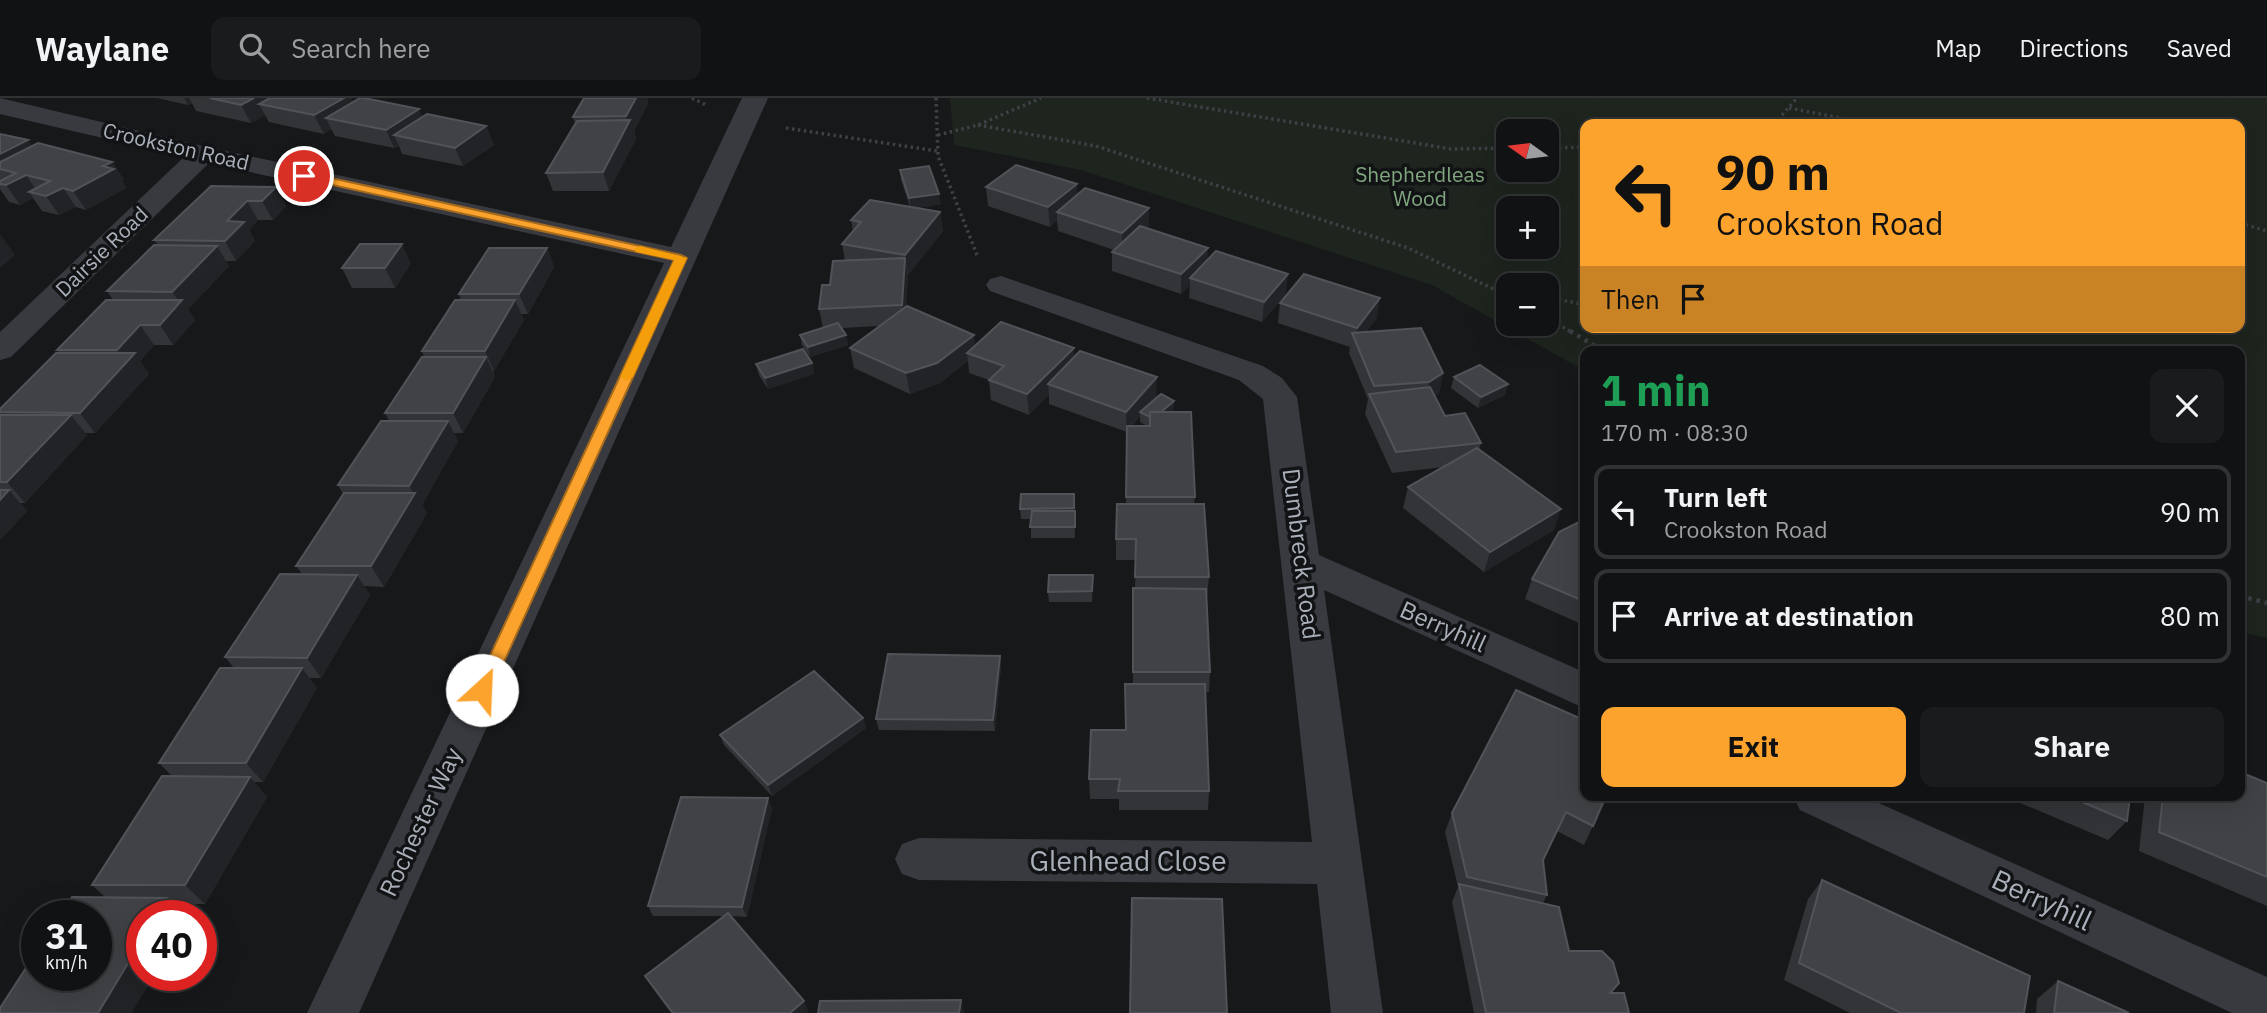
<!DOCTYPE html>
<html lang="en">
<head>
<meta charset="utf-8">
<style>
  body { margin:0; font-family:"IBM Plex Sans",sans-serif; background:#1a1b1d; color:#f1f3f6; height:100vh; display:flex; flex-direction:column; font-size:26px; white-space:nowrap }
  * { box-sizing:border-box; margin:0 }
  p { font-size:23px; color:#9c9ea0 }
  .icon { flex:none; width:38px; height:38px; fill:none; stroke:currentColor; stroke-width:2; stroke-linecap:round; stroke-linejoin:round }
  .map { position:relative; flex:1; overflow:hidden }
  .drawer { position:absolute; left:1580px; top:248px; width:665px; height:455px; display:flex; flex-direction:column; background:#111214; border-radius:14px; box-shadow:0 7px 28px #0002,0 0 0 2px #303234 }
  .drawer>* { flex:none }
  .hud { position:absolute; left:1580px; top:21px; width:665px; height:214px; border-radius:14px; box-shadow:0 7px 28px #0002,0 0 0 2px #303234; background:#fca32d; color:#111; overflow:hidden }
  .needle { width:46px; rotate:284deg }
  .fabs { position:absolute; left:1496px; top:21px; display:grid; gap:14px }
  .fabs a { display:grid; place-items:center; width:63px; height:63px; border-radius:14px; background:#111214; box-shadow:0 7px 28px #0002,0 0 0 2px #303234; font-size:35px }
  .speed { position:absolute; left:21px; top:802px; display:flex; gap:14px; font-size:35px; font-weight:700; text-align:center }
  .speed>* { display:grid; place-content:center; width:91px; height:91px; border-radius:50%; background:#111214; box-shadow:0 7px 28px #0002,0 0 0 2px #303234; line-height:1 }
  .speed small { font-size:18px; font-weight:400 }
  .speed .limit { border:10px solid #d22; background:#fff; color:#111 }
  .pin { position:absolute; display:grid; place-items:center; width:60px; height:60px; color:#fff; margin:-30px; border:4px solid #fff; border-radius:50%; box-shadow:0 2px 7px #0007 }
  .me { position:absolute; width:77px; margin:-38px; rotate:25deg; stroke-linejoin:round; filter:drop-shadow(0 0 5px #0008) }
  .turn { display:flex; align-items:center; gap:24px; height:147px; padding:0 21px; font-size:32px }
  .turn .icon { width:91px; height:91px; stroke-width:2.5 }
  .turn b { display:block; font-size:49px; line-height:60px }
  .then { display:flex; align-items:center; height:66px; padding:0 21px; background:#0003; gap:14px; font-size:26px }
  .round { display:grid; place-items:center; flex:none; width:74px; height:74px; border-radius:14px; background:#1a1b1d }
  .summary { display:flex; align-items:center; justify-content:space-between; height:119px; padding:0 21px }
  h1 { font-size:42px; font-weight:800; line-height:52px; color:#1e9e55 }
  .action { display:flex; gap:14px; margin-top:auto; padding:14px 21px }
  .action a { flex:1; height:80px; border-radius:14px; background:#fca32d; color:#111; font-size:28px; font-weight:800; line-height:80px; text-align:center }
  .action a+a { background:#1a1b1d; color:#f1f3f6 }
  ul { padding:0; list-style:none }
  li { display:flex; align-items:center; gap:21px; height:94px; margin:0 14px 10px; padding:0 7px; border:4px solid #303234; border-radius:14px }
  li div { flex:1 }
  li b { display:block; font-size:26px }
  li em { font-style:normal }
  header { display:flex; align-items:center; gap:42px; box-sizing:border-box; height:98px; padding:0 35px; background:#111214; border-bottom:2px solid #303234 }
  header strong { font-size:33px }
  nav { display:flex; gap:38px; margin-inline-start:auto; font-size:24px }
  .search { width:490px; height:63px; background:#1a1b1d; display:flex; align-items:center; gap:18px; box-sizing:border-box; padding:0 24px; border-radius:14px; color:#9c9ea0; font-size:26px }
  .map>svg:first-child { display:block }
  .green { fill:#1d251e; fill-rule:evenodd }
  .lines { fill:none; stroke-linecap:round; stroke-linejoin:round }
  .path-far1 { stroke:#3e4146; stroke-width:3.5; stroke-dasharray:2.5 3.5; stroke-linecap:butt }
  .path { stroke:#3e4146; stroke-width:4.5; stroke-dasharray:3.5 5; stroke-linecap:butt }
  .minor { fill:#383a3f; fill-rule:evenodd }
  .wall { fill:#333438; fill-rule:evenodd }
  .shaded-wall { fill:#222326 }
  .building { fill:#404246; stroke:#505358; stroke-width:2 }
  .route { fill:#fca32d; stroke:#a46a1d; stroke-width:2 }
  .slow { fill:#f59e0b }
  .labels { text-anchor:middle; stroke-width:7; stroke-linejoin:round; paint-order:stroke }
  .far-street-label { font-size:21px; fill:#a9b0ba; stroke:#121315 }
  .far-park-label { font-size:21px; fill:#80a67f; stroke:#121315 }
  .street-label { font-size:24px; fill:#a9b0ba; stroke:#121315 }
  .near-street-label { font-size:28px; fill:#a9b0ba; stroke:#121315 }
</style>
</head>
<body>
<header>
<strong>Waylane</strong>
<div class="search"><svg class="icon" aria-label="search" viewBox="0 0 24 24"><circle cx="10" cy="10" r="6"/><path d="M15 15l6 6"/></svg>Search here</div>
<nav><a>Map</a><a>Directions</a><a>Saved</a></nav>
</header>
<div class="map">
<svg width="2267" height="915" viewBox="0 0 2267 915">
  <rect width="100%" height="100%" fill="#17181a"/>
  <path class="green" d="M950,0H2267V540L2240,534V254H1586L1585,273L1432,187L1081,72L954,47ZM1586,26H2240V229H1586ZM1508,33H1547V72H1508ZM1508,110H1547V149H1508ZM1508,187H1547V226H1508Z"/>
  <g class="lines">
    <g class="path-far1">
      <polyline points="692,0 706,7"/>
      <polyline points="936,0 938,58 977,157"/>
      <polyline points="1147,0 1451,51 1508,50"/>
      <polyline points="1789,10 1871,26"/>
      <polyline points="1774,26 1797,0"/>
      <polyline points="978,27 1096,48 1408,150 1508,198"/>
      <polyline points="786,30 937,53"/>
      <polyline points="938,37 978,27 1041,0"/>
      <polyline points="1547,50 1586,49"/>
      <polyline points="2240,125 2267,133"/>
      <polyline points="1496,189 1508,191"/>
      <polyline points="1547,199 1586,207"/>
      <polyline points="1547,220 1573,235"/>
    </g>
    <g class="path">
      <polyline points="1570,233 1605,254"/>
      <polyline points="2240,498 2267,505"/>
    </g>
    <g class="minor">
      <polygon points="0,0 203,48 671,149 742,0 768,0 359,915 307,915 664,165 209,65 11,259 0,262 0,234 184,59 0,16"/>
      <polygon points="1001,178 1263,268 1282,280 1297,299 1319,457 1586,575 1586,611 1324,492 1383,915 1331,915 1317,786 919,782 902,776 895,761 902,746 919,740 1312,744 1263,301 1239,282 990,193 986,187 990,181"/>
      <polygon points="1793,698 1863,698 2267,879 2267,915 2232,915 1800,712"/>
    </g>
  </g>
  <g class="wall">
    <polygon points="157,0 351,0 353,4 422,19 486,28 494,47 463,68 402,56 399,48 394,50 335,38 331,31 324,36 269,24 265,17 251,25 196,13 192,5 188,7"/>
    <polygon points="584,0 647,0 648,5 634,33 636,41 609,93 553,93 546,75 575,26 573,19"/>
    <polygon points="0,36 28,42 32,48 112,64 124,82 122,83 126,90 86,112 76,109 59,117 42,113 33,100 20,107 9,104 0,91 0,83 1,82 0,82"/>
    <path d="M900,72L941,106L917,110L940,114L943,133L908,177L906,208L975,247L1074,258L1156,300L1154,302L1174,303L1173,313L1195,399L1194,406L1209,479L1207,500L1210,574L1209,594H1205L1209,693L1208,712H1119V701H1090L1089,681L1126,632L1133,586V490H1135L1136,462H1116V441L1126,406L1127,334L1049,306V296L1029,317L991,302L989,282L969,275L968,263L940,285L910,296L854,270L850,250L879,228L842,230L846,237L848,247L810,259L802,247L800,237L823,230L819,211L830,187L845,163L842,146L853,133L851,122L910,109L901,82ZM1140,318V324L1147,328H1132Z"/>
    <polygon points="1077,86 1077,97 1149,129 1148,130 1208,162 1286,196 1262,224 1189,200 1190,187 1181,196 1112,173 1112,154 1114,152 1058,133 1057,122 1050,129 988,108 986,89"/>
    <polygon points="276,89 286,108 273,122 258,122 249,132 255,143 236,163 226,163 229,168 188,211 195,222 173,247 154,247 140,263 149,276 95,335 85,335 87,337 25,405 20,405 27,413 0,442 0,311 59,255 57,252 113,202 107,193 158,147 154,142"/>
    <polygon points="547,150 554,169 528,216 521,216 524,222 494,273 493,273 495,279 463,335 454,335 458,343 422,407 427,415 384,489 364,488 370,497 321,580 309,580 317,590 263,684 254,684 267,699 205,806 174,806 187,817 142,817 142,877 154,877 131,915 106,800 92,787 172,678 159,665 234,570 225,559 302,476 296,468 343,396 338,387 389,323 385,315 424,259 422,253 461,202 459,196"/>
    <polygon points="411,165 395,190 352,190 342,170"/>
    <polygon points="1280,205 1377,220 1366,234 1443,275 1439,295 1435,298 1445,318 1481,345 1479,352 1554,432 1484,474 1403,410 1408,389 1444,369 1392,375 1365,316 1368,301 1349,255 1350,249 1278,225"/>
    <polygon points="812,265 814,276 768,291 759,277 756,266"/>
    <polygon points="1454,279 1508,286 1505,297 1478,310 1451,290"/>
    <polygon points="1074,396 1075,440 1031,440 1031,421 1021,421 1020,411"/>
    <polygon points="1586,425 1586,528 1525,501 1532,481"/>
    <polygon points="1093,477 1092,504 1049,504 1048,494"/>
    <polygon points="1000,558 1001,568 995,633 879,632 876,621"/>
    <polygon points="1516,592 1593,728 1584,747 1557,733 1543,763 1547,797 1543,805 1569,853 1613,895 1629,915 1474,915 1452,804 1458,789 1445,734 1452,715"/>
    <polygon points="863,620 866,630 772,698 724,647 720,637"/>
    <polygon points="2267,685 2267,808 2139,753 2145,698 2240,698"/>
    <polygon points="2004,698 2130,698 2127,723 2108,742"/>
    <polygon points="772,710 747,819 731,818 809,915 671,915 656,895 645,878 724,818 653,818 648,808"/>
    <polygon points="1822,782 2024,915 1850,915 1784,882 1808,801"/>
    <polygon points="2058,883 2129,915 2036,915 2037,901"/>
  </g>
  <g class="shaded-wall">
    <polygon points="184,0 189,0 192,5 188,7"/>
    <polygon points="254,0 284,0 259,6 265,17 251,25 241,7"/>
    <polygon points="344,0 351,0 358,15 326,20 331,31 324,36 314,17"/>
    <polygon points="636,0 647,0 648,5 634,33 636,41 609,93 603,74 628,26 626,18"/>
    <polygon points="419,11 427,29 394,37 399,48 394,50 386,32"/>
    <polygon points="486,28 494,47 463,68 455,50"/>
    <polygon points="28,42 41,61 0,71 0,56"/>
    <polygon points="112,64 124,82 122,83 126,90 86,112 73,93 103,68"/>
    <polygon points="26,77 39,96 29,94 33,100 20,107 6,87"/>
    <polygon points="1077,86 1078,105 1057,114 1057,122 1050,129 1048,109"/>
    <polygon points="276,89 286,108 273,122 262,103"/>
    <polygon points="63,90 76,109 59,117 46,98"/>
    <polygon points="939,96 941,106 911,111 909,100"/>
    <polygon points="247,103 258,122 249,132 255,143 236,163 225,143 227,123"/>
    <polygon points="1149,110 1149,129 1122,154 1122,135"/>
    <polygon points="940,114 943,133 908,177 905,157"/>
    <polygon points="1,137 15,157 0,170 0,138"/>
    <polygon points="402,146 411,165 395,190 385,170"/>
    <polygon points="217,148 229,168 188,211 195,222 173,247 160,227 180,205 172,194"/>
    <polygon points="547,150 554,169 528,216 519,196"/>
    <polygon points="1208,150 1207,169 1190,180 1190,187 1181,196 1181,176"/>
    <polygon points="905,160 908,179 905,227 902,207"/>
    <polygon points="1288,176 1286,196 1262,224 1264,204"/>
    <polygon points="1380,200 1377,220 1357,246 1355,241 1357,230"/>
    <polygon points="515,202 524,222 494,273 485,253"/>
    <polygon points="140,227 154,247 140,263 149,276 95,335 80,315 126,265 117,252"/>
    <polygon points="846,237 848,247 810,259 808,249"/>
    <polygon points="974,237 976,257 967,255 968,263 940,285 910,296 906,275"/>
    <polygon points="1074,250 1075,270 1048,286 1049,296 1029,317 1027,296"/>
    <polygon points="486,259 495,279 463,335 453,315"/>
    <polygon points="812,265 814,276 768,291 765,280"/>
    <polygon points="1443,275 1439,295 1425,304 1429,284"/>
    <polygon points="1157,279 1156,300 1143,315 1140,314 1140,318 1126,334 1126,314"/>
    <polygon points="1508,286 1505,297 1478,310 1481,299"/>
    <polygon points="1174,303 1173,313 1153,320"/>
    <polygon points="71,317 87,337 25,405 7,384"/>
    <polygon points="448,323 458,343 422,407 427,415 384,489 371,468 414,396 409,388"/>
    <polygon points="9,392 27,413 0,442 0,402"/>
    <polygon points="1561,411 1554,432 1484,474 1490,454"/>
    <polygon points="357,477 370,497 321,580 307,560"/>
    <polygon points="1000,558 1001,568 995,633 993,622"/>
    <polygon points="302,570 317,590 263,684 246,665"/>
    <polygon points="863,620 866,630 772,698 768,687"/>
    <polygon points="250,679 267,699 205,806 185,787"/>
    <polygon points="768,700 772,710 747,819 742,809"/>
    <polygon points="167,800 187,817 157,817"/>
    <polygon points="142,842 142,877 154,877 131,915 98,915"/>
    <polygon points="961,902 964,915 959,915"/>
    <polygon points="804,903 809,915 790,915"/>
  </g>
  <g class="building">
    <polygon points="210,0 254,0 241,7"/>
    <polygon points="270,0 344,0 314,17 259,6"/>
    <polygon points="360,0 364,0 419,11 386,32 326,20"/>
    <polygon points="584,0 636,0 626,18 573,19"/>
    <polygon points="427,16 486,28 455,50 394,37"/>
    <polygon points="630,22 603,74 546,75 577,23"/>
    <polygon points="0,36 28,42 0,56"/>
    <polygon points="38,45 112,64 103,68 114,71 73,93 63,90 46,98 29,94 50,83 26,77 6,87 0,86 0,83 16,75 0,71 0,64"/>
    <polygon points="1016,67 1077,86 1048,109 986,89"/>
    <polygon points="929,68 939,96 909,100 900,72"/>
    <polygon points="211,88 276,89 262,103 247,103 227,123 244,124 225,143 154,142"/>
    <polygon points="1085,90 1149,110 1122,135 1057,114"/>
    <polygon points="870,102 940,114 905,157 842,146 861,124 851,122"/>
    <polygon points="1140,128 1208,150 1181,176 1112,154"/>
    <polygon points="360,146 402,146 385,170 342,170"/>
    <polygon points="154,147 217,148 172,194 107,193"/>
    <polygon points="489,150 547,150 519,196 459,196"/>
    <polygon points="1216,153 1288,176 1264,204 1190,180"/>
    <polygon points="905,160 902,207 819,211 822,187 830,187 833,163"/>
    <polygon points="1304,176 1380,200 1357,230 1280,205"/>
    <polygon points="106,202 182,202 160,227 140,227 117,252 57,252"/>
    <polygon points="455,202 515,202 485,253 422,253"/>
    <polygon points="907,208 974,237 937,265 906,275 850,250"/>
    <polygon points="1001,224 1074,250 1027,296 989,282 1004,268 967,255"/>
    <polygon points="838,225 846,237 808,249 800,237"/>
    <polygon points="1421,230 1443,275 1429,284 1374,288 1352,235"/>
    <polygon points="803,251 812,265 765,280 756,266"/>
    <polygon points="1080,253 1157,279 1126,314 1048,286"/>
    <polygon points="56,255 135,255 80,315 0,314 0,311"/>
    <polygon points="422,259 486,259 453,315 385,315"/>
    <polygon points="1480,267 1508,286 1481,299 1454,279"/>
    <polygon points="1430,289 1445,318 1465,315 1481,345 1396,354 1369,296"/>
    <polygon points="1161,296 1174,303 1161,314 1150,314 1150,319 1140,314"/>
    <polygon points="1150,314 1191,314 1195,399 1126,399 1127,328 1150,328"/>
    <polygon points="0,317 71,317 7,384 0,384"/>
    <polygon points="381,323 448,323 409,388 338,387"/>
    <polygon points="1477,350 1561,411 1490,454 1408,389"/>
    <polygon points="0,392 9,392 0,402"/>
    <polygon points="344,395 415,395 371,468 296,468"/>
    <polygon points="1021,396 1074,396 1074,410 1020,411"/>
    <polygon points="1117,406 1204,406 1209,479 1135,479 1136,441 1116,441"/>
    <polygon points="1032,413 1075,413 1075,429 1030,429"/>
    <polygon points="1581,423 1586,425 1586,504 1532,481 1559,434"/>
    <polygon points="280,476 357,477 307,560 225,559"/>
    <polygon points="1049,477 1093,477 1092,493 1048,494"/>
    <polygon points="1133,490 1206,491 1210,574 1133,574"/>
    <polygon points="888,556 1000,558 993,622 876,621"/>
    <polygon points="220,570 302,570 246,665 159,665"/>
    <polygon points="814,573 863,620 768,687 720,637"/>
    <polygon points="1125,586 1205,586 1209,693 1118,693 1120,681 1089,681 1091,632 1126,632"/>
    <polygon points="1516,592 1586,623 1586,698 1606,698 1593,728 1566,714 1543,762 1547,797 1467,779 1452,715"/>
    <polygon points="2240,674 2267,685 2267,779 2159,734 2163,698 2240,698"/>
    <polygon points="162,678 250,679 185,787 92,787"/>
    <polygon points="2068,698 2130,698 2127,723"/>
    <polygon points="681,699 768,700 742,809 648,808"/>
    <polygon points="1822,782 2030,878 2024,915 1901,915 1799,865"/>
    <polygon points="1459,786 1559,809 1569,853 1602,853 1613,864 1619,885 1610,895 1624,895 1629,915 1486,915"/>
    <polygon points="72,799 167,800 157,817 142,817 142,842 98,915 0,915 0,910 37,853 37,877 96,877 96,817 60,817"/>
    <polygon points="1132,800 1222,801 1227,915 1130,915"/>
    <polygon points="728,815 804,903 790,915 673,915 645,878"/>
    <polygon points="2058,883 2129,915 2054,915"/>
    <polygon points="961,902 959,915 818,915 820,903"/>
  </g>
  <polygon class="route" points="304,74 681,157 687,160 489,597 476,597 474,592 674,162 300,80 299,78"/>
  <polygon class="slow" points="640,148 687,160 633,279 627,283 620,279 674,162 636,154 634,151"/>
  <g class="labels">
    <g class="far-street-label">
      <text transform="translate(176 49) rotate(13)" y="7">Crookston Road</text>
      <text transform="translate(102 154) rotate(-44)" y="7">Dairsie Road</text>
    </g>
    <g class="far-park-label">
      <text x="1420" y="84">Shepherdleas<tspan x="1420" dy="24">Wood</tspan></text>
    </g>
    <g class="street-label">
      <text transform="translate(1301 456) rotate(83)" y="8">Dumbreck Road</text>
      <text transform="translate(1443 529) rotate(24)" y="8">Berryhill</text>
      <text transform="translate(421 724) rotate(-65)" y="8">Rochester Way</text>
    </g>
    <g class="near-street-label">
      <text x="1128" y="773">Glenhead Close</text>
      <text transform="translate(2042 802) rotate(25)" y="10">Berryhill</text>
    </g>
  </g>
</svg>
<div class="fabs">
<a><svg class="needle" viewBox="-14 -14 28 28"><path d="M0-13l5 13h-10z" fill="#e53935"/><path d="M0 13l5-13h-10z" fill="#9c9ea0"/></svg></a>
<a>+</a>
<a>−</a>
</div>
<div class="speed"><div>31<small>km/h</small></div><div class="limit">40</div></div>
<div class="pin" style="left:304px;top:78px;background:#d93025"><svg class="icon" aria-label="arrive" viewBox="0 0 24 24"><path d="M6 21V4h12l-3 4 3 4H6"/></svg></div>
<svg class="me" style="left:482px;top:592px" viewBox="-20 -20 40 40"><circle r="19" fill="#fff"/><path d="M0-13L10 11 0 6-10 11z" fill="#fca32d"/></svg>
<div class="hud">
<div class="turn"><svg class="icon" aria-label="left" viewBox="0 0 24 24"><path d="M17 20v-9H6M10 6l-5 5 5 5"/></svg><div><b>90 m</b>Crookston Road</div></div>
<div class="then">Then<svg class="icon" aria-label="arrive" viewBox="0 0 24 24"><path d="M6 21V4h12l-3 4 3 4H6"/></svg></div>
</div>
<section class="drawer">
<div class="summary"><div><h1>1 min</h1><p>170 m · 08:30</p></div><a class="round"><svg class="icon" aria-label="close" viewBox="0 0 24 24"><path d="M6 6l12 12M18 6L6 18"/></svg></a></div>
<ul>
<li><svg class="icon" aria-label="left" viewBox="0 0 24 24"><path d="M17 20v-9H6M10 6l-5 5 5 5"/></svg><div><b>Turn left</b><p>Crookston Road</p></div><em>90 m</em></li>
<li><svg class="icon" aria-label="arrive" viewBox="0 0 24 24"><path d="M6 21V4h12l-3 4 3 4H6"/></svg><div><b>Arrive at destination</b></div><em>80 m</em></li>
</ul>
<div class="action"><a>Exit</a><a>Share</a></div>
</section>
</div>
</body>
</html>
